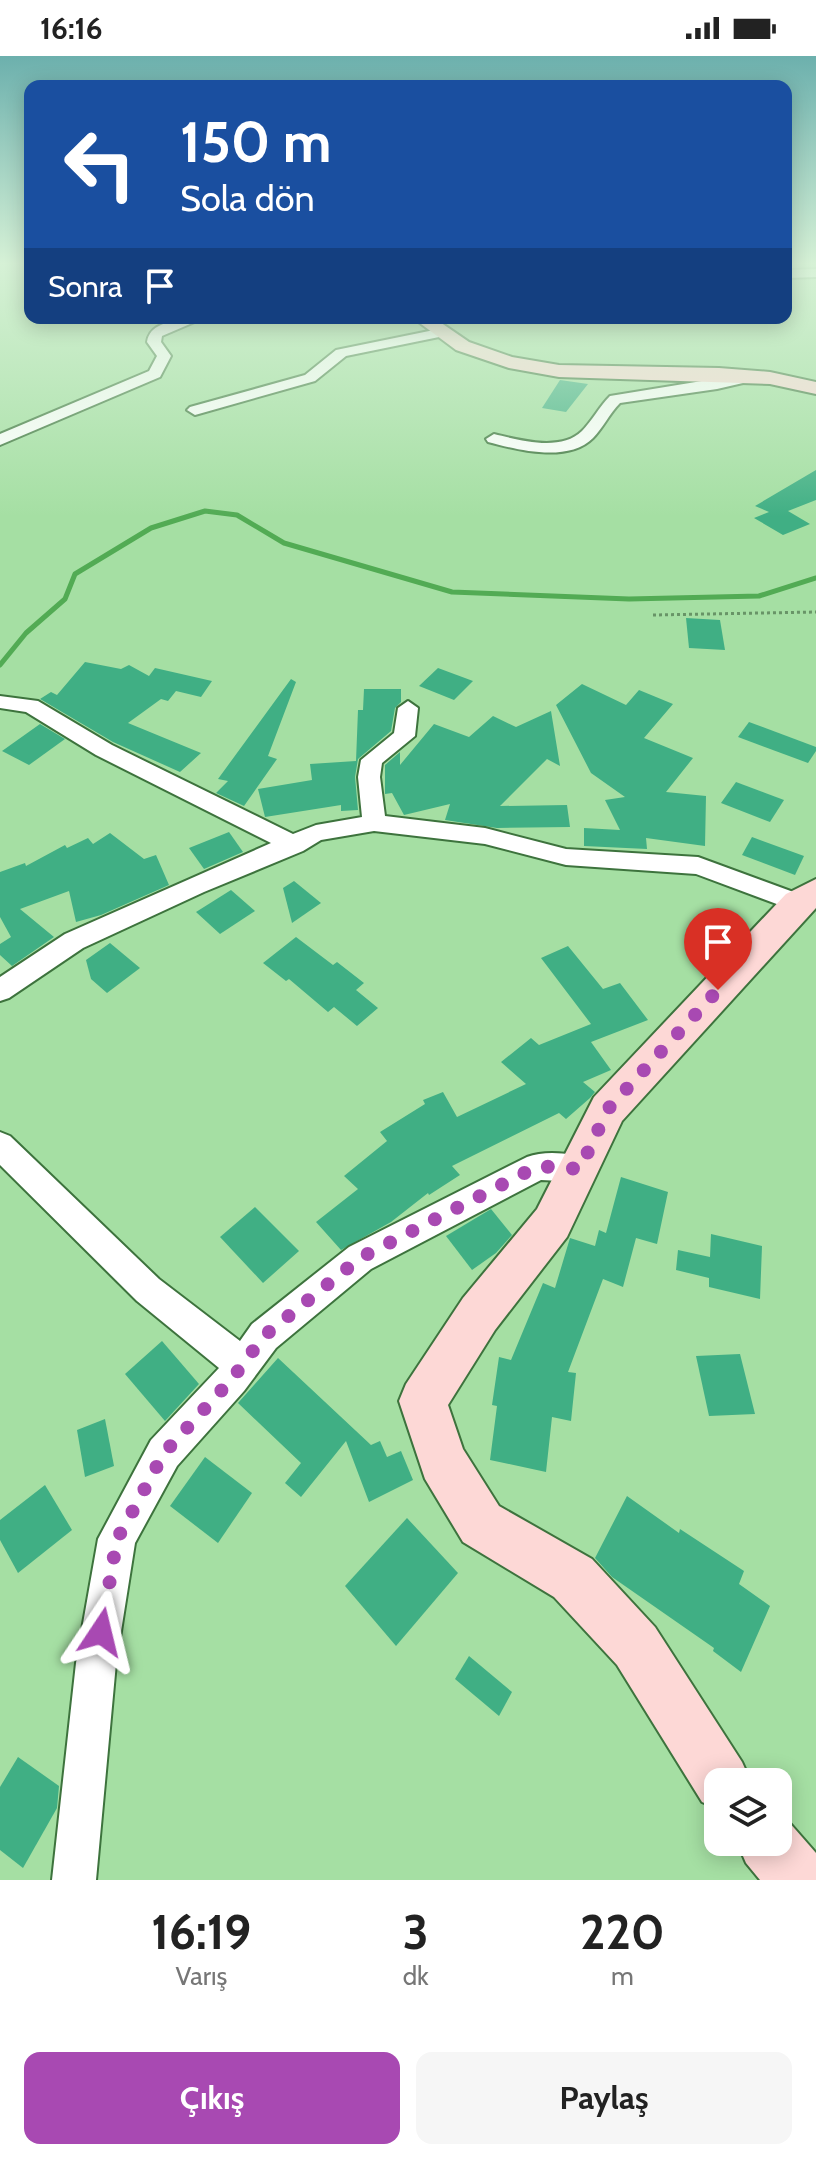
<!DOCTYPE html>
<html lang="tr">
<head>
<meta charset="utf-8">
<style>
  body { margin:0; font-family:Cabin,sans-serif; background:#f6f6f6; color:#222; height:100vh; display:flex; flex-direction:column; font-size:30px; white-space:nowrap }
  * { box-sizing:border-box; margin:0 }
  p { font-size:26px; color:#767676 }
  .icon { flex:none; width:44px; height:44px; fill:none; stroke:currentColor; stroke-width:2; stroke-linecap:round; stroke-linejoin:round }
  .map { position:relative; height:1824px; overflow:hidden }
  .drawer { display:flex; flex-direction:column; background:#fff; flex:1 }
  .drawer>* { flex:none }
  .hud { position:absolute; left:24px; top:24px; width:768px; height:244px; border-radius:16px; box-shadow:0 4px 20px #0003; background:#1a4fa0; color:#fff; overflow:hidden }
  .tools { position:absolute; left:704px; top:1712px; display:grid; gap:16px }
  .tools a { display:grid; place-items:center; width:88px; height:88px; border-radius:16px; background:#fff; box-shadow:0 4px 20px #0003; font-size:40px }
  .pin { position:absolute; display:grid; place-items:center; width:68px; height:68px; color:#fff; margin:-82px -34px; border-radius:50% 50% 50% 0; rotate:-45deg; box-shadow:0 0 8px #0007 }
  .pin .icon { rotate:45deg }
  .me { position:absolute; width:88px; margin:-44px; rotate:10deg; stroke-linejoin:round; filter:drop-shadow(0 0 6px #0008) }
  .turn { display:flex; align-items:center; gap:28px; height:168px; padding:0 24px; font-size:36px }
  .turn .icon { width:104px; height:104px; stroke-width:2.5 }
  .turn b { display:block; font-size:56px; line-height:68px }
  .then { display:flex; align-items:center; height:76px; padding:0 24px; background:#0003; gap:16px; font-size:30px }
  .eta { display:flex; justify-content:space-evenly; align-items:center; height:136px; text-align:center }
  .eta b { font-size:48px; font-weight:800; line-height:56px }
  .button { display:flex; gap:16px; margin-top:auto; padding:16px 24px }
  .button a { flex:1; height:92px; border-radius:16px; background:#a849b2; color:#fff; font-size:32px; font-weight:800; line-height:92px; text-align:center }
  .button a+a { background:#f6f6f6; color:#222 }
  .status { display:flex; justify-content:space-between; align-items:center; height:56px; padding:0 40px; background:#fff; direction:ltr }
  .status svg { height:22px; fill:currentColor }
  .map>svg:first-child { display:block }
  .lines { fill:none; stroke-linecap:round; stroke-linejoin:round }
  .stream { stroke:#52ab54; stroke-width:5 }
  .building { fill:#40af84 }
  .street-casing { stroke:#3d733d; stroke-width:4 }
  .secondary-casing { stroke:#3d733d; stroke-width:4 }
  .path { stroke:#689467; stroke-width:3; stroke-dasharray:3 3; stroke-linecap:butt }
  .street { fill:#fff; fill-rule:evenodd }
  .secondary { fill:#fdd8d6; fill-rule:evenodd }
  .route { stroke:#a849b2; stroke-width:14; stroke-dasharray:0 25.2 }
</style>
</head>
<body>
<div class="status"><b>16:16</b><svg viewBox="0 0 49 12"><path d="M0 12V9h3v3zM5 12V6h3v6zM10 12V3h3v9zM15 12V0h3v12zM26 1h20v11H26zM47 4h2v5h-2z"/></svg></div>
<div class="map">
<svg width="816" height="1824" viewBox="0 0 816 1824">
  <rect width="100%" height="100%" fill="#a5dfa3"/>
  <g class="lines">
    <polyline class="stream" points="0,609 26,577 65,543 75,518 151,472 205,455 237,459 284,487 452,536 629,543 759,540 816,522"/>
  </g>
  <g class="building">
    <polygon points="560,324 588,328 566,356 542,352"/>
    <polygon points="816,414 816,444 788,455 810,468 783,479 754,462 769,456 755,450"/>
    <polygon points="686,562 720,564 725,594 689,592"/>
    <polygon points="85,606 121,613 129,609 149,620 155,612 212,625 201,641 176,635 168,645 161,643 128,667 201,697 180,716 113,686 40,643 51,636 57,639"/>
    <polygon points="438,612 473,625 454,644 419,630"/>
    <polygon points="291,623 296,626 268,700 277,703 244,750 216,737 228,725 218,723"/>
    <polygon points="582,628 626,649 639,634 673,648 644,682 693,702 666,736 706,740 705,790 646,782 647,793 584,790 584,772 620,774 605,744 625,741 591,717 556,649"/>
    <polygon points="364,633 401,633 401,646 395,652 391,675 358,703 355,721 358,754 341,755 341,749 265,761 258,733 312,724 310,708 356,705 358,654 363,654"/>
    <polygon points="551,655 560,710 547,703 500,750 567,749 570,771 497,772 445,764 450,748 404,759 392,737 385,738 385,709 400,696 400,709 434,668 469,681 493,660 516,671"/>
    <polygon points="749,666 816,691 816,695 808,707 738,681"/>
    <polygon points="40,668 65,683 29,709 2,695"/>
    <polygon points="736,726 784,744 770,766 721,747"/>
    <polygon points="229,776 243,796 204,813 189,792"/>
    <polygon points="110,777 144,803 156,799 169,829 101,859 76,866 69,835 20,853 54,881 12,910 0,899 0,888 11,881 0,861 0,816 25,807 26,810 65,789 67,792 88,782 93,788"/>
    <polygon points="752,781 804,800 795,819 742,799"/>
    <polygon points="294,825 321,847 292,867 283,832"/>
    <polygon points="231,834 255,855 220,878 196,856"/>
    <polygon points="296,881 333,909 337,906 364,927 356,934 378,952 357,970 334,951 328,956 289,923 286,925 263,907"/>
    <polygon points="110,887 140,912 107,937 91,923 86,904"/>
    <polygon points="568,890 603,933 620,927 648,964 591,986 611,1014 583,1026 595,1036 590,1042 566,1063 559,1057 452,1110 460,1119 429,1139 428,1137 391,1166 341,1194 316,1166 358,1133 344,1120 387,1085 380,1076 425,1048 423,1044 443,1036 457,1061 526,1028 501,1006 531,982 539,989 591,968 541,902"/>
    <polygon points="621,1121 668,1136 657,1188 636,1182 623,1231 603,1223 568,1316 576,1317 571,1365 552,1361 546,1416 490,1404 497,1350 492,1349 499,1301 511,1304 543,1227 555,1232 570,1182 595,1190 599,1174 606,1177"/>
    <polygon points="255,1151 299,1195 263,1227 220,1181"/>
    <polygon points="491,1153 512,1179 496,1197 472,1214 446,1180"/>
    <polygon points="711,1178 762,1190 760,1243 709,1231 709,1222 676,1214 678,1194 710,1201"/>
    <polygon points="162,1285 199,1328 165,1365 125,1318"/>
    <polygon points="740,1298 755,1358 709,1360 696,1300"/>
    <polygon points="278,1302 371,1389 380,1385 387,1401 401,1395 413,1424 369,1446 346,1385 301,1441 285,1427 301,1407 238,1347"/>
    <polygon points="105,1363 114,1410 85,1421 77,1374"/>
    <polygon points="205,1401 252,1437 218,1487 170,1450"/>
    <polygon points="45,1429 72,1474 18,1517 0,1484 0,1464"/>
    <polygon points="627,1440 679,1477 680,1473 744,1515 739,1528 770,1550 741,1616 713,1595 714,1592 612,1521 595,1502"/>
    <polygon points="407,1462 458,1517 396,1590 345,1530"/>
    <polygon points="469,1600 512,1636 499,1660 455,1623"/>
    <polygon points="18,1701 59,1730 57,1752 23,1812 0,1794 0,1731"/>
  </g>
  <g class="lines">
    <g class="street-casing">
      <g id="street">
        <polygon points="816,213 816,221 786,222 786,214"/>
        <path d="M183,262H204L162,280L161,286L171,300L160,321L0,389V378L149,315L157,300L147,286C150,268 168,267 183,262Z"/>
        <polygon points="439,273 446,277 444,280 346,300 315,325 195,359 187,354 190,351 305,319 336,294"/>
        <path d="M751,317L756,318V324L717,333L620,347C609,358 603,372 593,382C568,407 518,394 488,386L486,383L494,378C519,384 561,396 582,375C592,365 599,351 610,340Z"/>
        <polygon points="0,640 38,645 112,689 293,778 316,769 362,761 358,721 361,704 394,677 398,652 408,645 418,652 415,680 382,707 380,721 385,760 485,772 566,793 698,801 807,841 810,847 807,853 798,856 696,818 566,809 485,788 374,775 321,784 303,795 204,836 83,892 9,942 0,945 0,921 65,878 271,787 96,699 26,656 0,652"/>
        <path d="M0,1076L10,1080L159,1223L240,1285L252,1268L349,1191L527,1101C546,1094 572,1097 591,1104L595,1113L591,1122L580,1126L541,1124L371,1213L276,1292L244,1335L177,1410L135,1487L116,1607L96,1824H52L76,1607L98,1483L151,1384L219,1312L137,1245L0,1109Z"/>
      </g>
    </g>
    <g class="secondary-casing">
      <g id="secondary">
        <polygon points="413,262 434,262 469,286 512,301 559,309 719,312 770,316 816,326 816,338 770,328 559,321 509,312 456,294"/>
        <polygon points="816,823 816,852 622,1065 567,1181 495,1274 448,1349 463,1393 499,1450 592,1503 655,1571 742,1706 751,1726 718,1726 718,1753 702,1746 617,1609 554,1541 463,1486 425,1423 399,1345 406,1328 463,1242 537,1153 594,1041 786,838"/>
        <polygon points="778,1761 788,1765 816,1797 816,1824 760,1824 746,1807 737,1786 778,1786"/>
      </g>
    </g>
    <polyline class="path" points="653,559 816,556"/>
    <use href="#street" class="street"/>
    <use href="#secondary" class="secondary"/>
  </g>
  <linearGradient id="sky" x2="0" y2="1"><stop stop-color="#6cb0ad"/><stop offset="0.45" stop-color="#d6f1d6"/><stop offset="1" stop-color="#d6f1d6" stop-opacity="0"/></linearGradient>
  <rect width="816" height="461" fill="url(#sky)"/>
  <g class="lines">
    <polyline class="route" points="101,1576 117,1483 129,1462 164,1397 232,1323 264,1280 360,1202 538,1110 580,1113 608,1053 718,934"/>
  </g>
</svg>
<div class="tools">
<a><svg class="icon" aria-label="layers" viewBox="0 0 24 24"><path d="M12 4l9 5-9 5-9-5zM3 14l9 5 9-5"/></svg></a>
</div>
<div class="pin" style="left:718px;top:934px;background:#d93025"><svg class="icon" aria-label="arrive" viewBox="0 0 24 24"><path d="M6 21V4h12l-3 4 3 4H6"/></svg></div>
<svg class="me" style="left:101px;top:1576px" viewBox="-20 -20 40 40"><path d="M0-17L14 15 0 8-14 15z" fill="#a849b2" stroke="#fff" stroke-width="4"/></svg>
<div class="hud">
<div class="turn"><svg class="icon" aria-label="left" viewBox="0 0 24 24"><path d="M17 20v-9H6M10 6l-5 5 5 5"/></svg><div><b>150 m</b>Sola dön</div></div>
<div class="then">Sonra<svg class="icon" aria-label="arrive" viewBox="0 0 24 24"><path d="M6 21V4h12l-3 4 3 4H6"/></svg></div>
</div>
</div>
<section class="drawer">
<div class="eta">
<div><b>16:19</b><p>Varış</p></div>
<div><b>3</b><p>dk</p></div>
<div><b>220</b><p>m</p></div>
</div>
<div class="button"><a>Çıkış</a><a>Paylaş</a></div>
</section>
</body>
</html>
